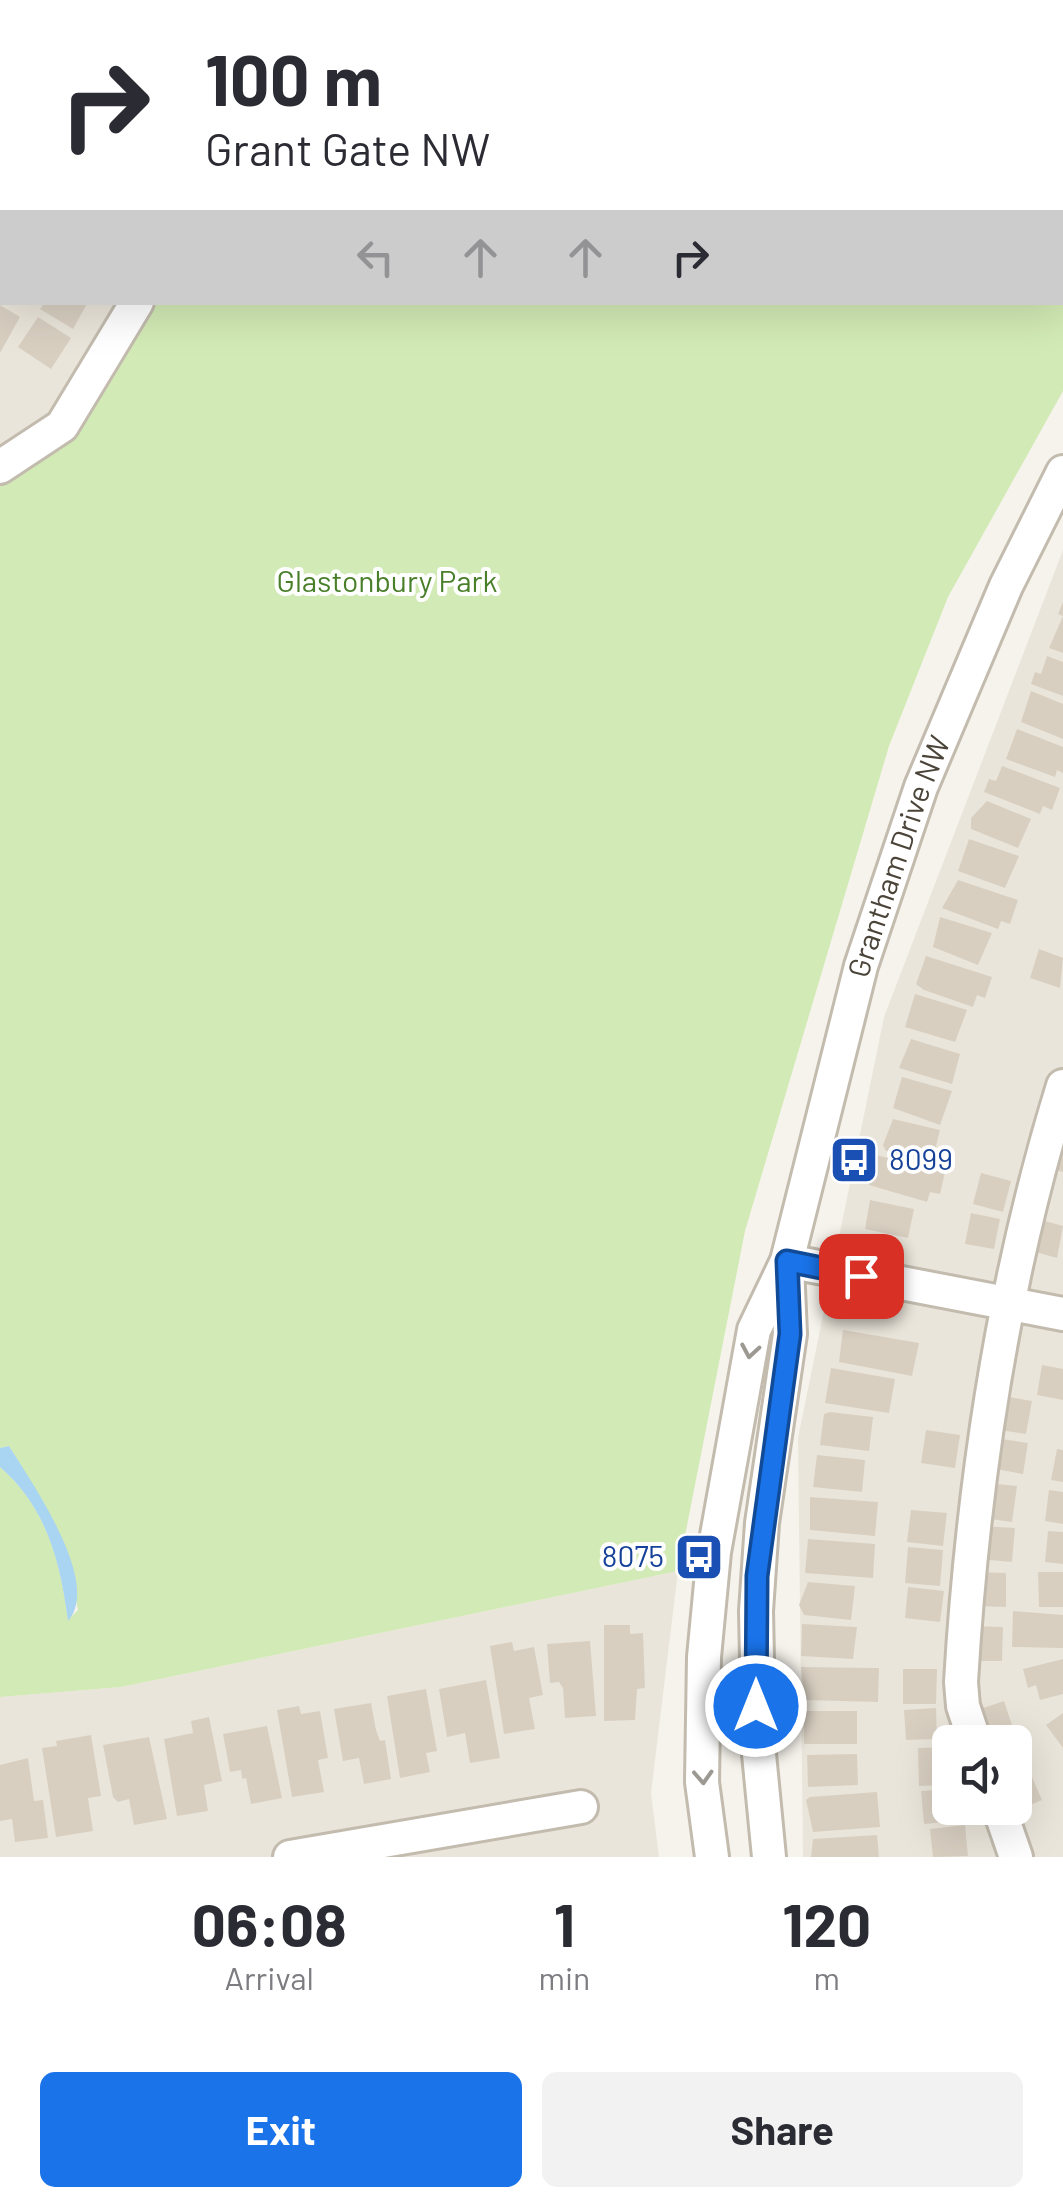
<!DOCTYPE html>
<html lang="en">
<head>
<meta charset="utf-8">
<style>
  body { margin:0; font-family:Barlow,sans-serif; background:#f2f2f3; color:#2b2b33; height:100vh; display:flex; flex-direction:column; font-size:38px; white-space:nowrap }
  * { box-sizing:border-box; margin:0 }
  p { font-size:32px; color:#7c7c81 }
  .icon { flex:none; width:55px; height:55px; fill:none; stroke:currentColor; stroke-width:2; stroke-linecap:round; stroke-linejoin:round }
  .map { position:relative; height:1857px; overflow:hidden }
  .side { display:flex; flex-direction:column; background:#fff; flex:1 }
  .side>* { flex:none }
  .guide { position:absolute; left:0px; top:0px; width:1065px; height:305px; box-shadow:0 10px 40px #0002; background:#fff; color:#2b2b33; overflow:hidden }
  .tools { position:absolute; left:932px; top:1725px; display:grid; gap:20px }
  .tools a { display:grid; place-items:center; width:100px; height:100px; border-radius:15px; background:#fff; box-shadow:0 10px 40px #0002; font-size:50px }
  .pin { position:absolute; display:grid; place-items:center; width:85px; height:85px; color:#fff; margin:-42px; border-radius:20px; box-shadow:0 5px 15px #0006 }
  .me { position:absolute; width:110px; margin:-55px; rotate:0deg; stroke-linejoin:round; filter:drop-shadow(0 0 8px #0008) }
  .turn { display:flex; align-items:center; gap:35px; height:210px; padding:0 40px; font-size:45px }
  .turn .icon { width:130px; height:130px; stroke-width:2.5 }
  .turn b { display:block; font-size:70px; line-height:85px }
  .lanes { display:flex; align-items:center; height:95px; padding:0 40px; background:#0003; justify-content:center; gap:50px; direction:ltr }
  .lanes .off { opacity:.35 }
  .eta { display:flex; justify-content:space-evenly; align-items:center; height:170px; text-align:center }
  .eta b { font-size:60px; font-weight:700; line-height:70px }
  .action { display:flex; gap:20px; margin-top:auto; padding:20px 40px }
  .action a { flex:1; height:115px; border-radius:15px; background:#1a73e8; color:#fff; font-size:40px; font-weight:700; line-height:115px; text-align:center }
  .action a+a { background:#f2f2f3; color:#2b2b33 }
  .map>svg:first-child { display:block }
  .residential { fill:#eae5da; fill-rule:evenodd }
  .green { fill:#d2eab5 }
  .water { fill:#a9d4f2 }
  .building { fill:#d8cfc1 }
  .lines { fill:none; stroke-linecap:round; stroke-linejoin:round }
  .minor-casing { stroke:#c2bbae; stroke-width:38 }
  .minor { stroke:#fff; stroke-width:32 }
  .oneway { stroke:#9c9892 }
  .route-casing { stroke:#114b97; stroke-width:25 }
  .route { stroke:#1a73e8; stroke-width:18 }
  .labels { text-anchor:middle; stroke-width:8; stroke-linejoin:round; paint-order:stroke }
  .park-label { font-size:30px; fill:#4a7f2a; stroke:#fff }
  .street-label { font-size:30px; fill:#4b4439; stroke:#fff }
  .transit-label { font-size:30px; fill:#164399; stroke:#fff; text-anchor:start }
</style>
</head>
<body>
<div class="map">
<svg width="1063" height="1857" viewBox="0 0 1063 1857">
  <rect width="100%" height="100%" fill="#f6f3ec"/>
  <g class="residential">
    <polygon points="0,0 318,0 2,2 2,302 149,303 58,451 0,485"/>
    <path d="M1063,550V1857H803L798,1438L884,1017ZM950,1742H1015V1808H950Z"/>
    <polygon points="678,1571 651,1793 659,1857 0,1857 0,1697 121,1687"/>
  </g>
  <path class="green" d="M318,0L1063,1V391L948,597L889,746L745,1231L678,1571L121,1687L0,1697V1467C47,1508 60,1560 68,1620L78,1610C64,1538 47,1508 9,1446L0,1448V485L58,451L149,303L1062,302V2Z"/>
  <path class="water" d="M9,1446C32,1483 102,1583 68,1621C60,1561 47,1508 0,1467V1448Z"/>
  <g class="building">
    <polygon points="45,302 88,302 73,329 40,309"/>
    <polygon points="0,305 20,317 0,353"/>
    <polygon points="38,317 71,338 51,369 18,347"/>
    <polygon points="1063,602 1063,653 1049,648 1063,616 1058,614"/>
    <polygon points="1047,656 1063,662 1063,696 1031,684 1035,672 1041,674"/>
    <polygon points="1031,691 1063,704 1063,739 1021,722"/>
    <polygon points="1017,729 1063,747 1063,773 1057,770 1055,777 1006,759"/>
    <polygon points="1002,766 1060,788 1052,810 1043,806 1040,814 984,792 989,779 996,781"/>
    <polygon points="987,801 1031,819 1018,848 971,829 971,818"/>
    <polygon points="969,839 1019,856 1005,888 958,871"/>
    <polygon points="958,880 1018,900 1010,924 1001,921 998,929 942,908"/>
    <polygon points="940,917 992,933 978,965 933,947"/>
    <polygon points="1039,949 1063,958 1060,988 1030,978"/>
    <polygon points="926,956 992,977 985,998 977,995 973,1007 924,990 916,984"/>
    <polygon points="915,994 967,1010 955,1042 905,1027"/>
    <polygon points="911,1039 960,1054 952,1084 899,1068"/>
    <polygon points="902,1077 952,1091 940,1125 893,1108"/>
    <polygon points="893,1119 940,1130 932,1162 886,1151 883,1145"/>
    <polygon points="1063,1139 1063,1172 1045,1167"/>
    <polygon points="876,1155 945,1172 940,1194 930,1192 927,1202 869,1185"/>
    <polygon points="981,1173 1011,1181 1003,1212 973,1204"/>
    <polygon points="870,1200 914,1209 908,1238 865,1229"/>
    <polygon points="971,1213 1000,1219 994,1249 965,1244"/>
    <polygon points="1034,1218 1063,1226 1057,1258 1025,1249"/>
    <polygon points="843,1330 919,1343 912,1376 839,1362"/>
    <polygon points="1042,1365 1063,1369 1063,1400 1037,1395"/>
    <polygon points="831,1368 895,1379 889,1413 825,1403"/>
    <polygon points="998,1395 1032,1401 1026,1434 992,1429"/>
    <polygon points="830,1412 873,1417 869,1451 820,1445 824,1414"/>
    <polygon points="926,1430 960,1435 955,1468 921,1463"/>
    <polygon points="995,1438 1028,1443 1023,1474 990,1468"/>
    <polygon points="1057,1449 1063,1450 1063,1482 1051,1480"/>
    <polygon points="817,1455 865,1460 862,1492 813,1487"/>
    <polygon points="987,1483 1017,1486 1012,1522 983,1518"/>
    <polygon points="1049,1490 1063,1492 1063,1524 1045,1521"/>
    <polygon points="810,1497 878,1502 875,1536 810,1530"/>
    <polygon points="911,1510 947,1513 943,1546 907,1542"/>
    <polygon points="980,1526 1015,1528 1012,1562 978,1559"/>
    <polygon points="1048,1531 1063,1532 1063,1564 1045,1562"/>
    <polygon points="808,1539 875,1544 873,1578 805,1573"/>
    <polygon points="908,1547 943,1550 940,1586 905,1583"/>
    <polygon points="973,1572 1006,1573 1006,1607 972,1606"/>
    <polygon points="1038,1572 1063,1572 1063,1607 1039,1607"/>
    <polygon points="808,1582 855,1586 851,1620 804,1615 799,1605"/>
    <polygon points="908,1587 944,1591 940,1622 905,1618"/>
    <polygon points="1013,1611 1063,1615 1063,1648 1012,1647"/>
    <polygon points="802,1624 857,1627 853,1659 801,1656"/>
    <polygon points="604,1625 630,1625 630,1634 643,1633 645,1688 637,1689 635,1720 604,1721"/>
    <polygon points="972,1626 1003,1627 1002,1661 971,1661"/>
    <polygon points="590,1641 596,1716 565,1718 563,1688 559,1682 550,1683 547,1644"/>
    <polygon points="512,1642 514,1651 534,1647 543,1695 529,1698 535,1729 504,1734 490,1646"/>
    <polygon points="1063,1659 1063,1694 1040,1700 1036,1685 1028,1688 1023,1669"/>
    <polygon points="801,1667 879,1668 878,1702 804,1700"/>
    <polygon points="903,1669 937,1669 936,1704 903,1704"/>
    <polygon points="486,1680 500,1758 470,1763 465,1733 447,1737 439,1689"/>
    <polygon points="426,1689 437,1751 426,1753 430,1772 400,1778 387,1696"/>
    <polygon points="1004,1701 1014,1731 984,1741 974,1711"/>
    <polygon points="371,1703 376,1730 380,1741 385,1740 391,1779 364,1784 359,1758 343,1761 334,1709"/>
    <polygon points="299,1706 301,1714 320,1711 328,1758 318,1760 324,1792 292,1797 277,1710"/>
    <polygon points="936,1708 937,1739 906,1740 904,1710"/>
    <rect x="804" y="1711" width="53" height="33"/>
    <polygon points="1063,1713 1063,1748 1046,1725"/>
    <polygon points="209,1717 222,1781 204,1785 208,1811 177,1816 164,1739 193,1733 191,1721"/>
    <polygon points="267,1726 282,1798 251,1804 246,1778 242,1779 241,1770 230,1772 223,1734"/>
    <polygon points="91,1735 101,1796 88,1798 93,1831 56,1837 42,1748 57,1746 56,1741"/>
    <polygon points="149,1737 167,1819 134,1825 129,1799 118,1802 113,1797 103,1745"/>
    <polygon points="950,1747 950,1785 919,1786 918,1748"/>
    <polygon points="857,1754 858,1785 808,1787 807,1755"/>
    <polygon points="28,1758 34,1801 43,1800 48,1838 15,1842 12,1819 0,1821 0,1765"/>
    <polygon points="1029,1770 1042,1800 1011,1813 1015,1776"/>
    <polygon points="950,1789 950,1808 957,1808 958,1821 924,1824 921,1791"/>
    <polygon points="877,1792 880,1827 813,1832 806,1800 810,1797"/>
    <polygon points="965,1825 968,1856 933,1857 930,1829"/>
    <polygon points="877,1835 879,1857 811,1857 813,1839"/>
  </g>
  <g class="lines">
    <g class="minor-casing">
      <g id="minor">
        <polyline points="0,65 2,67"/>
        <polyline points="0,467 62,426 137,302"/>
        <polyline points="787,1261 1063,1314"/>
        <path d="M975,1742L963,1706L961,1682C973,1479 1003,1280 1063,1086"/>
        <polyline points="999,1808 1016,1857"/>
        <polyline points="290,1857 581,1807"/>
        <path id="s1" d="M712,1857L702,1782L704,1657L714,1552L754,1330L787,1261L861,966L921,787L1006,586L1063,472"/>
        <polyline points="769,1857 759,1754 756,1611 762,1523 790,1334 787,1266"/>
      </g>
    </g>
    <use href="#minor" class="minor"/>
  </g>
  <defs><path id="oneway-chevron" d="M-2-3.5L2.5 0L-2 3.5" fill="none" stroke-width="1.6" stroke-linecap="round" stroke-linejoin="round" transform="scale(2.5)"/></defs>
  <g class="oneway">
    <use href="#oneway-chevron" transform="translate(750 1351) rotate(100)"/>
    <use href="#oneway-chevron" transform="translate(703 1777) rotate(87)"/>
  </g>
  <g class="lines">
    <g class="route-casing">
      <polyline id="route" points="756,1706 757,1576 790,1334 787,1261 861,1276"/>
    </g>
    <use href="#route" class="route"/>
  </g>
  <defs>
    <g id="bus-square" transform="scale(2.5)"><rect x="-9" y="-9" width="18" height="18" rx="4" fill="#1a4fb4" stroke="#fff"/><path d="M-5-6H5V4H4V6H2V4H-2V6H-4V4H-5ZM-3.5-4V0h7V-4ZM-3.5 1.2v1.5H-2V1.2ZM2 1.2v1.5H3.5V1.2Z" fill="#fff"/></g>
  </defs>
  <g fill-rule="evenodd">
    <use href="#bus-square" x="854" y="1160"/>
    <use href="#bus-square" x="699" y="1557"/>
  </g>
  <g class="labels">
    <g class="park-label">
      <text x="387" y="592">Glastonbury Park</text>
    </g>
    <g class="street-label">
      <text dy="10" stroke="none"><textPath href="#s1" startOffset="1028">Grantham Drive NW</textPath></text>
    </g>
    <g class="transit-label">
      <text x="889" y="1170">8099</text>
      <text x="664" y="1567" text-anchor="end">8075</text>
    </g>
  </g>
</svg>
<div class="tools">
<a><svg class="icon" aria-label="sound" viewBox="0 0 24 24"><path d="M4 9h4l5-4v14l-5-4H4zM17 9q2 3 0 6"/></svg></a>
</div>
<div class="pin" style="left:861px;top:1276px;background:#d93025"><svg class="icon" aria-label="arrive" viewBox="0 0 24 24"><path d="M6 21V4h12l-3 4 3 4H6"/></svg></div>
<svg class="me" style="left:756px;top:1706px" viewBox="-20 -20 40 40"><circle r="17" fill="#1a73e8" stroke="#fff" stroke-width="3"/><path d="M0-11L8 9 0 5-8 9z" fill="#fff"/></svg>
<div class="guide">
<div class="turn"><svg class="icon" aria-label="right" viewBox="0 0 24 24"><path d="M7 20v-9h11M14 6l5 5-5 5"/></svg><div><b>100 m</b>Grant Gate NW</div></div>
<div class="lanes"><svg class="icon off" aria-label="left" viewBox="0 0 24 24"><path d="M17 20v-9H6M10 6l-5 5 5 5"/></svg><svg class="icon off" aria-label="ahead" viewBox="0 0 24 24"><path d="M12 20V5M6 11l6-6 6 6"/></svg><svg class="icon off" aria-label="ahead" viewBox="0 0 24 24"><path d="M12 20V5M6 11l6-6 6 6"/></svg><svg class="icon" aria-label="right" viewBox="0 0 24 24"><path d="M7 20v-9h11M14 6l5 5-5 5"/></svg></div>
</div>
</div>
<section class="side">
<div class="eta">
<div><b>06:08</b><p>Arrival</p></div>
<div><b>1</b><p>min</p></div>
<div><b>120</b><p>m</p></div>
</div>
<div class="action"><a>Exit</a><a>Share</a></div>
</section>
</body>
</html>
